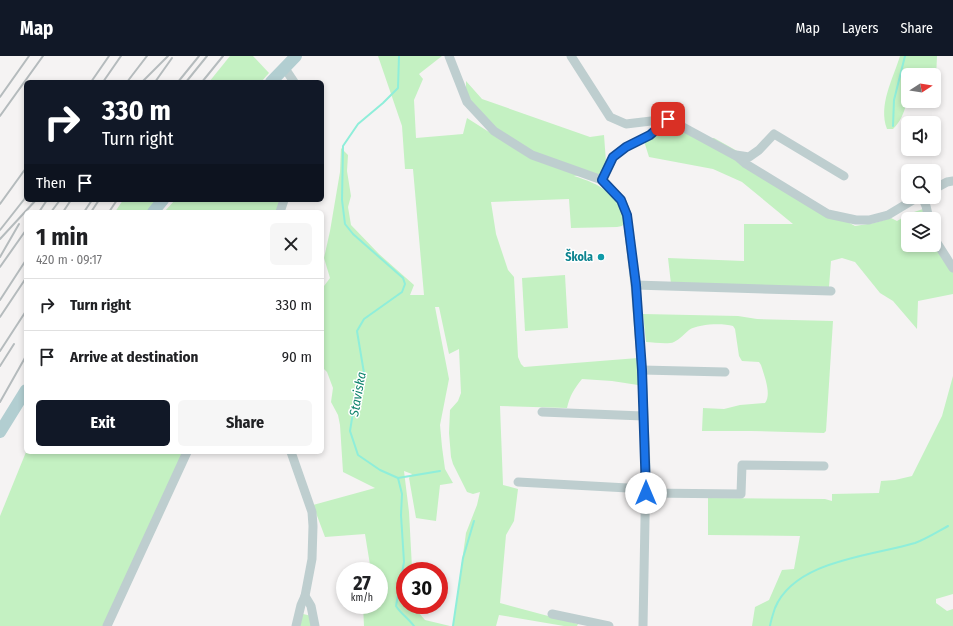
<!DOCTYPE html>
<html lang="en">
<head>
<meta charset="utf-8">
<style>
  body { margin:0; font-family:"Fira Sans Condensed",sans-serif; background:#f6f6f6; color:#202124; height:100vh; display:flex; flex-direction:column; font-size:15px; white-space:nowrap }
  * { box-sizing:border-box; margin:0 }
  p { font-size:13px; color:#757577 }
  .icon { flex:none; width:22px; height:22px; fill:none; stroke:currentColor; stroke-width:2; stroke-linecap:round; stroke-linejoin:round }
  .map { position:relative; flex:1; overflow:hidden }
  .side { position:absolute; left:24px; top:154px; width:300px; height:244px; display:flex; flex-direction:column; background:#fff; border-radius:6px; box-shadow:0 2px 6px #0003 }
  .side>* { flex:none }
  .hud { position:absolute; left:24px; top:24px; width:300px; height:122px; border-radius:6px; box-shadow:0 2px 6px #0003; background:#111827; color:#fff; overflow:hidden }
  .needle { width:26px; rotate:78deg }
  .tools { position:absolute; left:901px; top:12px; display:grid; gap:8px }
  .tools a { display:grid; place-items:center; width:40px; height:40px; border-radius:6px; background:#fff; box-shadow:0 2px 6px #0003; font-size:20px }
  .speed { position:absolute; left:336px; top:506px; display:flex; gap:8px; font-size:20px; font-weight:700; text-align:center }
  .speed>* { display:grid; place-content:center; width:52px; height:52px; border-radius:50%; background:#fff; box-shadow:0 2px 6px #0003; line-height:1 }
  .speed small { font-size:10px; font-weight:400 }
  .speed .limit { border:6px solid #d22; background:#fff; color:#111 }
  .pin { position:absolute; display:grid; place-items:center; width:34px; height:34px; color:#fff; margin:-17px; border-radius:8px; box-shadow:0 2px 6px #0006 }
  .me { position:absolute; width:44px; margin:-22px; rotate:0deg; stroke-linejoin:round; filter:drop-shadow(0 0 3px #0008) }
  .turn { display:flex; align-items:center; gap:14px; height:84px; padding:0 12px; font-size:18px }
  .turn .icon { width:52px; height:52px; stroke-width:2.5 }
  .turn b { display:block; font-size:28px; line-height:34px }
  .then { display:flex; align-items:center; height:38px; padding:0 12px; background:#0003; gap:8px; font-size:15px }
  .round { display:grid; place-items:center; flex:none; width:42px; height:42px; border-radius:6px; background:#f6f6f6 }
  .headline { display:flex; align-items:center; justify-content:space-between; height:68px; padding:0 12px }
  h1 { font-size:24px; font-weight:700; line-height:30px }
  .primary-button { display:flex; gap:8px; margin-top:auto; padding:8px 12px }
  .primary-button a { flex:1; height:46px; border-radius:6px; background:#111827; color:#fff; font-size:16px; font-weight:700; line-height:46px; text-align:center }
  .primary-button a+a { background:#f6f6f6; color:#202124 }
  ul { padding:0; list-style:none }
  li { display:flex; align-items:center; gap:12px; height:52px; padding:0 12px; border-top:1px solid #e0e0e0 }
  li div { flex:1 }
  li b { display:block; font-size:15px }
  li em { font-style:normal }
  header { display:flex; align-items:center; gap:24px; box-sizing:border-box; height:56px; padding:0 20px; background:#111827; color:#fff }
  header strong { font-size:19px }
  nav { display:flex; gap:22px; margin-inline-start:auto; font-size:14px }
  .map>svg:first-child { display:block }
  .green { fill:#c4f1c2 }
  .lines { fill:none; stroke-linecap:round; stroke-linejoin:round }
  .stream { stroke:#8feeda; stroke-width:2 }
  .minor { stroke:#bececf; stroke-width:9 }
  .major { stroke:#b2ced1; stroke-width:12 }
  .rail { stroke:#b5bbbd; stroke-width:2 }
  .route-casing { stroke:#114b97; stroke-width:10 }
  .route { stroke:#1a73e8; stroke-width:7 }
  .culture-dot { fill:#0f9aa8; stroke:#fff; stroke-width:1.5 }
  .labels { text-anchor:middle; stroke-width:3; stroke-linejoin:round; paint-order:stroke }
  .culture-label { font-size:12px; font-weight:bold; fill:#0d838f; stroke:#fff; text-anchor:end }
  .water-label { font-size:13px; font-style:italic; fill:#0c826a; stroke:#fff }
</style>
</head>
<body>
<header>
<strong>Map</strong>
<nav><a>Map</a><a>Layers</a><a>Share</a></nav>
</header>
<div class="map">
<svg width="953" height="570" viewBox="0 0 953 570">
  <rect width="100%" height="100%" fill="#f5f3f3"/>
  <g class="green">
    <polygon points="230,0 253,0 269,17 261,26 209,26"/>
    <path d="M378,0H442L419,18L423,23L414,44L416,82L463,78L467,62L489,76L466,37V25L482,43L590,81L604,79L606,106L601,121L589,118L574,120C600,128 619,138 625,166L622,170L617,171L571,172L569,143L491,146L496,178L508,214L514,221L518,301L521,308L524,311L638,302L640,321L638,323V329L612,325L582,323C574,333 570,339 567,352L500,350L503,429L518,433L514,465L506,479L500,547L578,568L577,570H564L499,559L496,570H453L466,477L477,449L480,436L473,438L467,436L453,408L451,401L449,377L450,354L458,345L461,337L459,293L449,298L439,251H435L449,323L440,369L442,391L445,413L453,427L440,429L436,465L416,462L409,422L412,418L404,415L409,456L412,512V515H405V549C414,549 420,558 425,564L450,570H364L363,549H379V515H371L365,478L325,481L313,449L375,432L343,416L340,369L338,359L331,346L333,332L327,316L322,311V230H324L330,222L324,202L330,175L340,116L341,92L348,99L347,115L351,140L348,151L351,169L379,198L414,229L410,239H424L413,113H405L402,70Z"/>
    <path d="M900,0H937L936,22L934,23V19H908C908,39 908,58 893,73H887C878,49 893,23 900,0Z"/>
    <polygon points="676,69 705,82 714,82 739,96 744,109 855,170 874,167 891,162 897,165 911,157 923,153 925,163 908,163 908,189 934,189 953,212 953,238 918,245 917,273 893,245 880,237 855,206 842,202 831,205 829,231 671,228 668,202 744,205 744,168 793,168 742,126 713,113 649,101 644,85"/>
    <polygon points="123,144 157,144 146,156 115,156"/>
    <polygon points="175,144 280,144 277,156 164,156"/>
    <polygon points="565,219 568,272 525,275 522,222"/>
    <path d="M643,258L738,260L757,263L833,265L826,375L824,377L751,375H702L703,352L724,353L740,349L765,347C772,338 764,319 761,309L759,306L742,305L739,300L735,273L733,270C722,267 698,268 689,274C684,278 680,283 674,286C667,289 654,286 646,286Z"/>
    <polygon points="953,320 953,538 936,543 936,547 947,555 953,553 953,570 752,570 755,551 769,544 782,514 794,513 800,480 708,479 708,442 825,443 832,445 832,438 879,437 881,425 895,424 912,420 942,360"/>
    <polygon points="26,396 185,396 103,570 0,570 0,460"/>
    <polygon points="303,558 312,560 313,570 300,570"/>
  </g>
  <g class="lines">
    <g class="stream">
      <path d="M399,0L398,32L383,47L358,68L343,90L342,144L345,168L353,178L403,222L405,228L402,236L364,263L357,275L364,317L359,340L354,350L350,375L358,399L380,414L398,422L402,438L401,459L404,506L396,550C401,558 408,562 414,570"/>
      <polyline points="893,70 894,44 905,0"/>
      <polyline points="398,422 440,415"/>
      <polyline points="453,570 463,502 474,465"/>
      <path d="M770,570C771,564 773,558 775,552C795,504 872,500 915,487C926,483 937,476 948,470"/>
    </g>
    <g class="minor">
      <polyline points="449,0 467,46 494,75 532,99 602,124 621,144 627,159 635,229 642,314 646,411 643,570"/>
      <polyline points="571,0 610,61 626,68 668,63 650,79 626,91 613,101 602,124"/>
      <polyline points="284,11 294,26"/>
      <polyline points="668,63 738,101 746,108 828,158 856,164 869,164 888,159 918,141"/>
      <polyline points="736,99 749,101 759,94 774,78 844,120"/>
      <polyline points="934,133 947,126 953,125"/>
      <polyline points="922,141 926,150 929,163"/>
      <polyline points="280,156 284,144"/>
      <polyline points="934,179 937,187 953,212"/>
      <polyline points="635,229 831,235"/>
      <polyline points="642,314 725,316"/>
      <polyline points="542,356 643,360"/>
      <polyline points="291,396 312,456 313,470 312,503 305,540 311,550 315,570"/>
      <polyline points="518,426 646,433"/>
      <polyline points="646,437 741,438 742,409 824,410"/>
      <polyline points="552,558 609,570"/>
      <polyline points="107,570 187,396"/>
      <polyline points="296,570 301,549 305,540"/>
    </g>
    <g class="major">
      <polyline points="271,26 296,0"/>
      <polyline points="153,156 163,144"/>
      <polyline points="0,376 26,334"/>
    </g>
    <g class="rail">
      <polyline points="91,26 109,0"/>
      <polyline points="103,26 121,0"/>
      <polyline points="127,26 147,0"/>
      <polyline points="142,26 168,0"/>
      <polyline points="155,26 172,2"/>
      <polyline points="178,26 199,0"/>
      <polyline points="186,26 207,0"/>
      <polyline points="202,26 223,0"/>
      <polyline points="0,41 29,0"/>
      <polyline points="0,60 43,0"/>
      <polyline points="0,148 26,112"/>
      <polyline points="39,156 47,144"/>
      <polyline points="51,156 60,144"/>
      <polyline points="63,156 71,144"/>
      <polyline points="84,156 92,144"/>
      <polyline points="91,156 99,144"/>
      <polyline points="109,156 117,144"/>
      <polyline points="0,174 26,141"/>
      <polyline points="0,183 36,144"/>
      <polyline points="0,201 19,168"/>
      <polyline points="0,211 26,174"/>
      <polyline points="0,244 26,204"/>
      <polyline points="0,261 26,222"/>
      <polyline points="0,295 26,255"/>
      <polyline points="0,310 14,288"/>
      <polyline points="0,346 26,300"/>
    </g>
  </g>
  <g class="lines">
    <g class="route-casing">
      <polyline id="route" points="646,437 642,314 636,229 627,159 621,144 602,124 613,101 626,91 650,79 668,63"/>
    </g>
    <use href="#route" class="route"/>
  </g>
  <circle class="culture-dot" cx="601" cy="201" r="4"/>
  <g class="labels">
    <g class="culture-label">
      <text x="593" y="205">Škola</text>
    </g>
    <g class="water-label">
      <text transform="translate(357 338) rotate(-80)" y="5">Staviska</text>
    </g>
  </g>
</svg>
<div class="tools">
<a><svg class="needle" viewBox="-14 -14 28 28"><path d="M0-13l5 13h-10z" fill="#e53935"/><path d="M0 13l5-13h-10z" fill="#757577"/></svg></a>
<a><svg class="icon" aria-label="sound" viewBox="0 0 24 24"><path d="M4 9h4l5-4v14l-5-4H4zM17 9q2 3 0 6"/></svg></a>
<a><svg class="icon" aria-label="search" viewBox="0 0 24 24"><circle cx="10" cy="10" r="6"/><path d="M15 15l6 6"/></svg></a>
<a><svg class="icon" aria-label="layers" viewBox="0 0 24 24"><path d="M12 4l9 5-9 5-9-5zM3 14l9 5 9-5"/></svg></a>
</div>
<div class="speed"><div>27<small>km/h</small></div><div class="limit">30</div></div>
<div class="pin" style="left:668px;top:63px;background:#d93025"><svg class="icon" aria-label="arrive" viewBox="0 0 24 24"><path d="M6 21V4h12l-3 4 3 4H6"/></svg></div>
<svg class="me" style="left:646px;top:437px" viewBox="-20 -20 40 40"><circle r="19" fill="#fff"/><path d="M0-13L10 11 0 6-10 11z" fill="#1a73e8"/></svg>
<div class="hud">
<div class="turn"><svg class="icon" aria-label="right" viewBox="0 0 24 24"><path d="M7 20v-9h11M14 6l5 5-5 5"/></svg><div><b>330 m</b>Turn right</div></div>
<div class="then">Then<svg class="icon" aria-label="arrive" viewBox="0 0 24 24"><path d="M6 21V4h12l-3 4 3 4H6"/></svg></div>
</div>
<section class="side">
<div class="headline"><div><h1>1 min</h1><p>420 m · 09:17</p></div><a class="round"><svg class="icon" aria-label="close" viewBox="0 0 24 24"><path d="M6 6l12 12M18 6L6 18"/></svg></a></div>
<ul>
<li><svg class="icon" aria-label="right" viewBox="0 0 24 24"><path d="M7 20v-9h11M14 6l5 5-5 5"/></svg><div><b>Turn right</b></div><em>330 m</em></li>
<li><svg class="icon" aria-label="arrive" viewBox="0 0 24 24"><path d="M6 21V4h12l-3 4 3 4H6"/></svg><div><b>Arrive at destination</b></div><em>90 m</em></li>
</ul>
<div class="primary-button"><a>Exit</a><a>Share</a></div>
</section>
</div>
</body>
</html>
